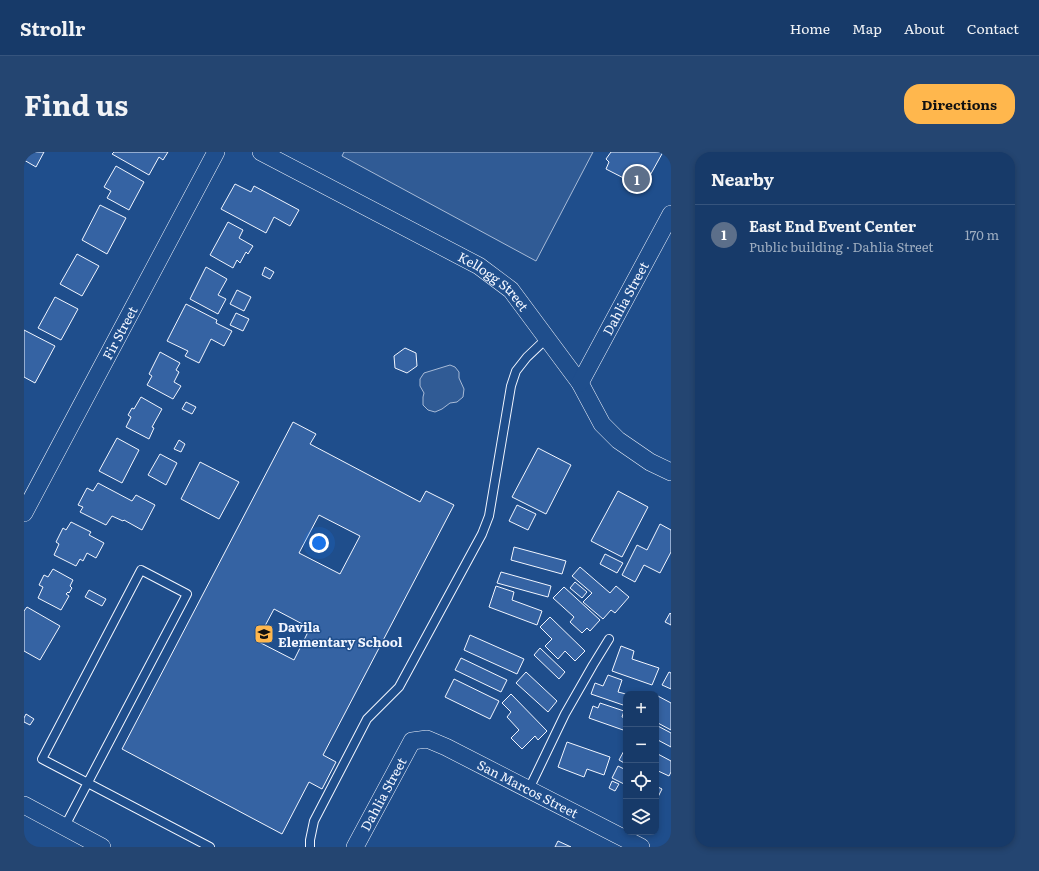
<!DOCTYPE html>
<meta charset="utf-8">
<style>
:root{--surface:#173a69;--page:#244571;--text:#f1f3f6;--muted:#9eadc0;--line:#36547d;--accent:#ffb74d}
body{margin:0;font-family:Literata,serif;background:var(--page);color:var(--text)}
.controls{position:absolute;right:12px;bottom:12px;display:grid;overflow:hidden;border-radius:8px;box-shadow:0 2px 6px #0003}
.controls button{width:36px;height:36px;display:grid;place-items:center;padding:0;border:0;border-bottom:1px solid var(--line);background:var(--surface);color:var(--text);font:20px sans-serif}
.you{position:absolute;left:295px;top:391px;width:14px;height:14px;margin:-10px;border:3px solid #fff;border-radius:50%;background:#1a73e8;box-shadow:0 0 0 6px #1a73e833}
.badge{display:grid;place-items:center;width:26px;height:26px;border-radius:50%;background:var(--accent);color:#fff;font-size:13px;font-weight:700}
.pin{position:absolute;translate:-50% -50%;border:2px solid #fff;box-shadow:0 1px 4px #0006}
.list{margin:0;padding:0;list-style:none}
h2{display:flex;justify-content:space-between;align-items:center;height:52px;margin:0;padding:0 16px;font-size:17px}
h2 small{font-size:13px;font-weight:400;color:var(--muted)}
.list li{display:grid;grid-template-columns:26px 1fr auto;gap:12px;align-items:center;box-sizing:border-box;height:60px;padding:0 16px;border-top:1px solid var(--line)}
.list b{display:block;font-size:15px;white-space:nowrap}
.list p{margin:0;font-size:13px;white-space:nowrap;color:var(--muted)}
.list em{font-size:13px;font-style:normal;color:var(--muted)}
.icon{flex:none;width:22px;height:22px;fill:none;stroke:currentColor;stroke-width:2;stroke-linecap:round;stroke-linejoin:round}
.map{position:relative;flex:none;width:647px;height:695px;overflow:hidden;border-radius:16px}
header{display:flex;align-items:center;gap:24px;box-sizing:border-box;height:56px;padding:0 20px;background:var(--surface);border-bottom:1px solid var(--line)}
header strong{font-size:19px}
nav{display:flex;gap:22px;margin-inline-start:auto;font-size:14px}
.intro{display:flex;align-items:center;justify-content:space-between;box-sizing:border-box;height:96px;padding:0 24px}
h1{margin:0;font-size:28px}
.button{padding:10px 18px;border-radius:16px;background:var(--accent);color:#111;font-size:14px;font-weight:700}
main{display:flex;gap:24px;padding:0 24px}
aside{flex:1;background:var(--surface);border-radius:16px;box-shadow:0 2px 6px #0003}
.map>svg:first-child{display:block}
.built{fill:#305b95;stroke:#a8bbd7}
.building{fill:#3563a3;stroke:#f2f6ff;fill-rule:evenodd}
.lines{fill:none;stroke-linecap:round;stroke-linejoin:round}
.service-casing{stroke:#f2f6ff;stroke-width:10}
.minor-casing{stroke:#f2f6ff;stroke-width:18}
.service{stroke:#1f4e8c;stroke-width:8}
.minor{stroke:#1f4e8c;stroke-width:17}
.labels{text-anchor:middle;stroke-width:3;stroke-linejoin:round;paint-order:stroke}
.street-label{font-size:13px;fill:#f2f6ff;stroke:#1f4e8c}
.poi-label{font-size:13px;font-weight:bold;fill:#f2f6ff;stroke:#1f4e8c;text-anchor:start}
</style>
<header>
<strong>Strollr</strong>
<nav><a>Home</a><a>Map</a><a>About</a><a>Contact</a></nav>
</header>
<div class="intro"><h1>Find us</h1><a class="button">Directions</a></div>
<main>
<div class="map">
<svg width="647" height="695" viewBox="0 0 647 695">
<rect width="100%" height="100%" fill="#1f4e8c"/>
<g class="built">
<path d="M320,0h249l-57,109 -194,-105z"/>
<path d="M426,213l5,2 4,5v6l5,11 -1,8 -6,5 -7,1 -8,6 -7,3 -7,-2 -5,-5v-8l1,-4 -4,-7v-7l4,-6z"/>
</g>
<g class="building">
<path d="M0,0h20l-8,15 -12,-7z"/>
<path d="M90,0h54l-5,8 -4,-3 -10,18 -37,-21z"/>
<path d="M587,0h52l-20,36 -37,-19 3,-7 -3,-3z"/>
<path d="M92,14l28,16 -15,28 -22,-12 4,-7 -7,-4z"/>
<path d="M211,32l16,8 3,-6 45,24 -9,16 -16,-9 -8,16 -45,-24z"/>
<path d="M76,53l26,13 -19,36 -25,-14z"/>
<path d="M204,70l15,8 -4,8 14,8 -5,8 -2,-2 -6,11 -3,-3 -4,8 -23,-13z"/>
<path d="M53,102l22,12 -17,30 -22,-12z"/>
<path d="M182,115l21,12 -9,16 8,4 -8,15 -28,-15z"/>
<path d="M241,115l9,5 -4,7 -8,-4z"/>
<path d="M213,138l14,7 -7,14 -14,-7z"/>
<path d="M31,145l23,12 -17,31 -23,-12z"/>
<path d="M162,152l31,16 -1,3 16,8 -8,15 -13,-7 -12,24 -14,-7 3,-5 -21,-10z"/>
<path d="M212,161l13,6 -6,12 -13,-6z"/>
<path d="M0,178l31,16 -20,37 -11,-6z"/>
<path d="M381,196l11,5 1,13 -10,7 -12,-5 -1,-12z"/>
<path d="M136,200l20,11 -4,7 3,2 -5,10 7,4 -8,13 -26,-14 5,-9 -3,-2z"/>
<path d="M117,245l21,12 -10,18 2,1 -5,11 -23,-12 5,-10 -3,-2 4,-7 2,1z"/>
<path d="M162,250l10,5 -4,7 -10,-5z"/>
<path d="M269,270l23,12 -6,10 110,58 6,-11 28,14 -131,250 13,7 -14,27 -13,-7 -27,52 -160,-85zM295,363l41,21 -20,38 -41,-21zM250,457l36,19 -16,32 -37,-19z"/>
<path d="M93,286l22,12 -17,33 -23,-12z"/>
<path d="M155,288l6,4 -4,8 -7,-3z"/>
<path d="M514,296l33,17 -25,49 -34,-17z"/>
<path d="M136,302l17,9 -11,22 -18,-10z"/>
<path d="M176,310l39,20 -20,37 -38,-20z"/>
<path d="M74,331l34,18 4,-6 19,10 -13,25 -18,-10 -1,1 -11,-5 -6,9 -26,-13 3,-5 -5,-2 9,-17 6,3z"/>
<path d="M594,339l30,16 -26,50 -31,-16z"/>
<path d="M493,353l19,9 -8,16 -19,-9z"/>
<path d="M47,370l20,10 -2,3 15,8 -8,15 -9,-5 -4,8 -3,-2 -4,7 -22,-11 5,-11 -3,-2 7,-14 3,2z"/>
<path d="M636,372l11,6v22l-11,21 -16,-8 -9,17 -13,-7 15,-30 10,5z"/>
<path d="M490,395l52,14 -4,13 -51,-14z"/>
<path d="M581,402l18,9 -6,10 -17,-9z"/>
<path d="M556,415l30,26 6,-7 13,11 -14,16 -4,-3 -8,9 -20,-17 9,-9 -20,-17z"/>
<path d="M29,417l20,11 -3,6 2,2 -3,5 -1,-1 -2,2 3,2 -8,14 -23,-12 5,-11 -4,-2 5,-10 4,2z"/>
<path d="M477,420l50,14 -3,11 -51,-14z"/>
<path d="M551,430l12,10 -5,6 -12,-10z"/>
<path d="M472,434l18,6 -2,8 30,11 -5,14 -48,-18z"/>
<path d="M540,435l36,33 -10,11 -3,-3 -5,5 -12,-11 4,-5 -21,-19z"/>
<path d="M65,438l17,9 -4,7 -17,-9z"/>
<path d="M3,455l33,19 -20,34 -16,-9v-40z"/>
<path d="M646,461l1,1v11l-6,-3z"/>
<path d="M526,465l35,34 -10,10 -10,-10 -7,8 -13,-13 7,-7 -12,-12z"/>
<path d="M446,483l54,24 -7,15 -53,-24z"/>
<path d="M597,494l13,5 -2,8 27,9 -7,17 -40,-14z"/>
<path d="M516,496l25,24 -6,7 -25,-24z"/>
<path d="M437,506l46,22 -6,12 -46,-22z"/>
<path d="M502,520l31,29 -9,11 -32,-29z"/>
<path d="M645,520l2,1v16l-9,-4z"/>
<path d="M584,523l14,5 -4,12 8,2v12l-35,-12 4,-11 8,3z"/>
<path d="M430,527l45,22 -9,18 -45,-22z"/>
<path d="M487,542l36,37 -9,9 -3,-4 -13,13 -11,-11 8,-8 -12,-13 4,-5 -9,-9z"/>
<path d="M632,543l15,8v27l-15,-8z"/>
<path d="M576,551l24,8 -2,6 4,1v13l-37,-13 4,-12 5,2z"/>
<path d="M2,562l8,5 -4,6 -6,-3v-4z"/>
<path d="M632,573l15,8v14l-15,-8z"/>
<path d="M543,590l43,15 -6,18 -17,-6 -3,8 -26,-10z"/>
<path d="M602,595v17l-7,-4z"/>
<path d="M632,601l15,8v11l-2,4 -13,-6z"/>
<path d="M594,614l8,4v15l-14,-7z"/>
<path d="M588,629l7,3 -4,7 -6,-3z"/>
<path d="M632,634l6,3 -6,12z"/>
<path d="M534,689l13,6h-16z"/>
</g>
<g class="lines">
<g class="service-casing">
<g id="service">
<path d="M505,637l36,-75 28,-49 16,-26"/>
<path d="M41,674l122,-232 -46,-24 -99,189 168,88"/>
<path d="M286,695v-7l4,-19 53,-102 32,-32 83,-153 7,-18 22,-130 5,-15 11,-14 20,-19"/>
</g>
</g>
<g class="minor-casing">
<g id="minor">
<path id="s1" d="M237,0l218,114 32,24 69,93 22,41 16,16 32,22 21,10"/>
<path id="s2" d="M556,231l91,-169"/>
<path id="s3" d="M0,361l192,-361"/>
<path d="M0,653l78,42"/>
<path id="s4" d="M331,695l57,-106 15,-2 19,8 195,100"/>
</g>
</g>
<use href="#service" class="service"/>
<use href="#minor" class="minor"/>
</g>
<defs>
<g id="school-square" transform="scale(1)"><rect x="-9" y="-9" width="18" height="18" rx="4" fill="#ffb74d" stroke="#1f4e8c"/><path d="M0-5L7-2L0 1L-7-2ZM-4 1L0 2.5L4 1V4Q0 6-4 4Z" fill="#111"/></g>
</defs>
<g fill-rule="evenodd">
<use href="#school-square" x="240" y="482"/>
</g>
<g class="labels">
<g class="street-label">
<text dy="5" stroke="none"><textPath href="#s1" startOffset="267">Kellogg Street</textPath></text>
<text dy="5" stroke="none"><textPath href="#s2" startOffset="96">Dahlia Street</textPath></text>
<text dy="5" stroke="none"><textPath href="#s3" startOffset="204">Fir Street</textPath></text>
<text dy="5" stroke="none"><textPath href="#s4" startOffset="248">San Marcos Street</textPath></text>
<text dy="5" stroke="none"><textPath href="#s4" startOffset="60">Dahlia Street</textPath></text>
</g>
<g class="poi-label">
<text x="254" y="480">Davila<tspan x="254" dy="15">Elementary School</tspan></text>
</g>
</g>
</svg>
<div class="controls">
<button>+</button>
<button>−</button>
<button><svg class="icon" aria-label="locate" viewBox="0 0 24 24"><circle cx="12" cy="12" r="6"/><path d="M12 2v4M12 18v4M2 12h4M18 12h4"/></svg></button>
<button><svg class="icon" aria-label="layers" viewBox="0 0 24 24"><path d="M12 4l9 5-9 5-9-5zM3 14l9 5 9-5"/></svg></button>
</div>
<div class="you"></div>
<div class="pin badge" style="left:613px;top:27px;background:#5c6f8a">1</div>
</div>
<aside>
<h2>Nearby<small></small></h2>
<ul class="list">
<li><span class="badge" style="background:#5c6f8a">1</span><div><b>East End Event Center</b><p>Public building · Dahlia Street</p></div><em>170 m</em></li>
</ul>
</aside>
</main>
